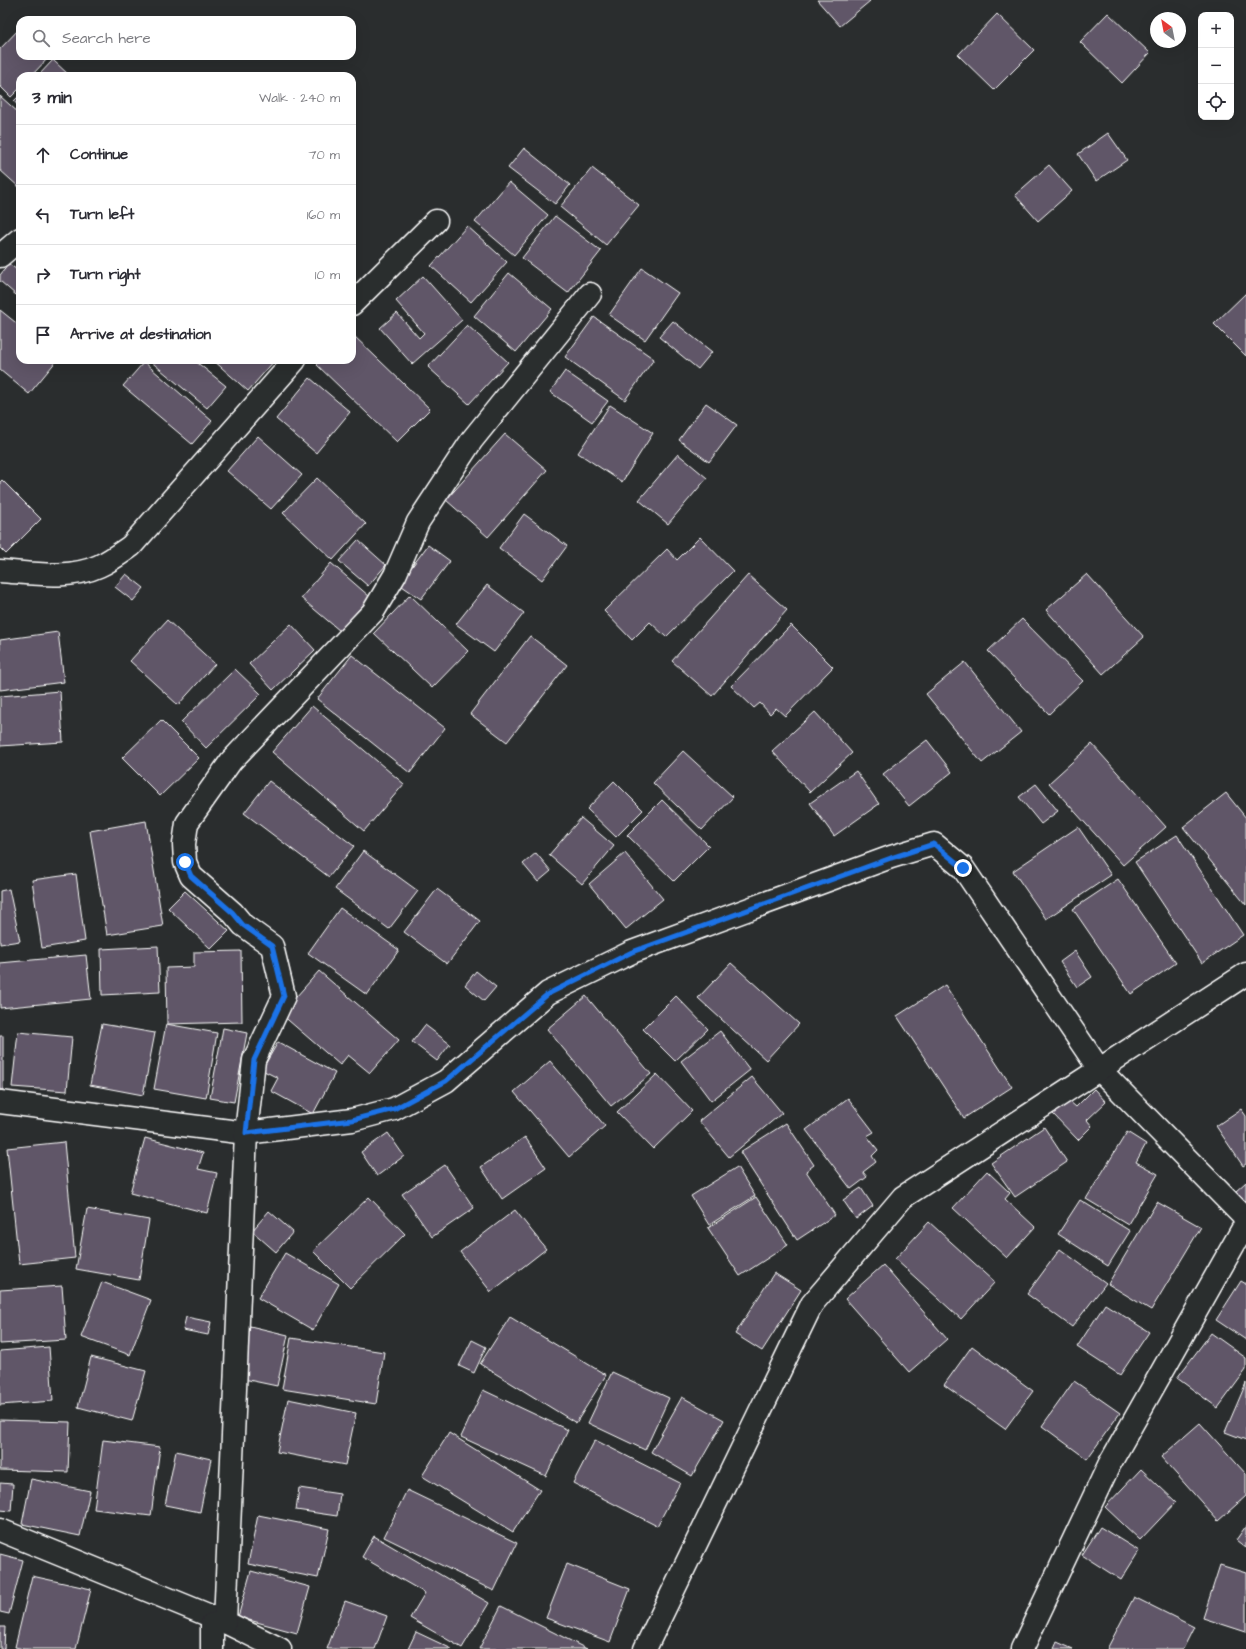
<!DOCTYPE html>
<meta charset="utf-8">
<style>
:root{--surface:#fff;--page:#f2f2f3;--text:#2b2b33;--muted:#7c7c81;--line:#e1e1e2}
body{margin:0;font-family:"Architects Daughter",sans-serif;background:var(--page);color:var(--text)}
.controls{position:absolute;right:12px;top:12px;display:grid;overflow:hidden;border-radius:8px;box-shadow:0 4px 16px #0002}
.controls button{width:36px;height:36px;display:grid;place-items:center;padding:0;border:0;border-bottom:1px solid var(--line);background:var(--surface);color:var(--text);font:20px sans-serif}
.compass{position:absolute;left:1150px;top:12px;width:36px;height:36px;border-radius:50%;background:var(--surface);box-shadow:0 4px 16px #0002;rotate:328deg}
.stop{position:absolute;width:12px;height:12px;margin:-9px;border:3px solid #1a73e8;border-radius:50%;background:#fff}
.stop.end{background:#1a73e8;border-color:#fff;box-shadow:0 1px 4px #0008}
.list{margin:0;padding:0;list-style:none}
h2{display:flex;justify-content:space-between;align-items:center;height:52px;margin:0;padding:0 16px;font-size:17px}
h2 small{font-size:13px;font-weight:400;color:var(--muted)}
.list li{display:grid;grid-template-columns:26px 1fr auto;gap:12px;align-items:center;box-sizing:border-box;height:60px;padding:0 16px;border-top:1px solid var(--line)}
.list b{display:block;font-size:15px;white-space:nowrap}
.list em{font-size:13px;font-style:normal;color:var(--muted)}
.icon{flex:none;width:22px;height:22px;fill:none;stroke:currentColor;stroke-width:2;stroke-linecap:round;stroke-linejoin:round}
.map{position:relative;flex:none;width:1246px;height:1649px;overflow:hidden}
.search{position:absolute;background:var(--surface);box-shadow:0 4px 16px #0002;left:16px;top:16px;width:340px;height:44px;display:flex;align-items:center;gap:10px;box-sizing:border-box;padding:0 14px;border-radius:12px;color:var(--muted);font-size:15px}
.panel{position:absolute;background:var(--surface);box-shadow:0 4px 16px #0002;left:16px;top:72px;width:340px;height:292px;border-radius:12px}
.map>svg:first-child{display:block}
.building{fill:#605767;stroke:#fff}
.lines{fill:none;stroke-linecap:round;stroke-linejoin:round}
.minor-casing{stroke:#fff;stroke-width:25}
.minor{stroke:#2a2d2e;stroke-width:22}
.route{stroke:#1a73e8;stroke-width:5}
</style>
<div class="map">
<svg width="1246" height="1649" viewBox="0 0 1246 1649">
<rect width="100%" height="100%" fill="#2a2d2e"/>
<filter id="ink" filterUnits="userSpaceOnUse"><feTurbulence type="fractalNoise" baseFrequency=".025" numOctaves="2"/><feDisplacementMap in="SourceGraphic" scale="8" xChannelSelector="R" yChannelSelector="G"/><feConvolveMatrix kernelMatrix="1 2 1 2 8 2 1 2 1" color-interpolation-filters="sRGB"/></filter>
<g filter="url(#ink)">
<g class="building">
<path d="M817,0h52l1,1 -30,25z"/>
<path d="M1108,13l42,40 -28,30 -42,-41z"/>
<path d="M997,14l37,36 -40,40 -36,-35z"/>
<path d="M20,28v28h30l-19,20h-11v12l-9,9 -11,-11v-37z"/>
<path d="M53,60l17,16h-32z"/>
<path d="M20,95v13l-6,-7z"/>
<path d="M0,96l20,18v74l-20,-18z"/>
<path d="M1108,133l19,27 -31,21 -18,-27z"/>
<path d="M524,148l46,37 -15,19 -47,-36z"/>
<path d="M1049,165l23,26 -34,30 -23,-26z"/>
<path d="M592,168l47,37 -33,40 -46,-38z"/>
<path d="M509,182l39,33 -34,40 -39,-33z"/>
<path d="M555,216l46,35 -33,42 -46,-35z"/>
<path d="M467,226l40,36 -36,40 -40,-36z"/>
<path d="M9,264l11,8v18l-4,5 -16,-14v-6z"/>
<path d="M642,268l36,25 -33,47 -36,-25z"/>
<path d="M509,273l43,36 -36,43 -42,-36z"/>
<path d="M423,276l39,44 -50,44 -32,-36 17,-15 22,25 5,-5 -28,-32z"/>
<path d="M1246,293v63l-32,-32z"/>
<path d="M0,310l20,16v34h37l-28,34 -29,-24z"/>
<path d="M594,317l60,42 -29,41 -60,-43z"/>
<path d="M673,321l39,31 -14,17 -39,-32z"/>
<path d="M467,325l41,37 -39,42 -41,-37z"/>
<path d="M352,334l78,75 -33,33 -80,-77 5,-5h30z"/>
<path d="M149,360h45l32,26 -19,22z"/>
<path d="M213,360h62l-27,31z"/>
<path d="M144,362l68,59 -20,23 -69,-58z"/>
<path d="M565,371l43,30 -16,21 -42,-30z"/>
<path d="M310,378l40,34 -34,41 -40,-34z"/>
<path d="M706,403l31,22 -28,37 -30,-22z"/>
<path d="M610,405l43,28 -31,49 -44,-29z"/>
<path d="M505,434l42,36 -59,67 -42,-37z"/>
<path d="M258,436l44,39 -31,34 -44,-38z"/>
<path d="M678,454l29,24 -39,46 -29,-24z"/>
<path d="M317,478l49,46 -33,36 -50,-47z"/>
<path d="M2,480l39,39 -35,35 -6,-6v-66z"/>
<path d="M524,514l43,32 -25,34 -43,-32z"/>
<path d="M700,537l33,34 -67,66 -16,-15 -18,18 -28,-29 63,-62 10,11z"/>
<path d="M358,540l28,25 -18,21 -29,-25z"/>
<path d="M428,545l22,16 -29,38 -22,-15z"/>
<path d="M331,563l39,34 -30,34 -39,-33z"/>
<path d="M126,574l18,14 -11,13 -18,-14z"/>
<path d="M1087,574l57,63 -41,37 -57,-64z"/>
<path d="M748,575l39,35 -75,86 -40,-35z"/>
<path d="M487,585l37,28 -30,39 -38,-28z"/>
<path d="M410,595l58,56 -36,37 -58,-55z"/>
<path d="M1022,619l61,62 -34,33 -61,-63z"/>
<path d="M167,620l48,44 -37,41 -48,-44z"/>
<path d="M291,624l24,26 -42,40 -24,-26z"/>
<path d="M791,625l42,42 -48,49 -9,-8 -6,6 -10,-11 -6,5 -23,-22z"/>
<path d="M58,632l6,50 -64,8v-50z"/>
<path d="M530,636l37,29 -60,77 -37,-28z"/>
<path d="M352,655l93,73 -35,45 -93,-74z"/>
<path d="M965,662l56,70 -39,31 -56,-69z"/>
<path d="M235,669l26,25 -55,54 -25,-26z"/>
<path d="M60,691l3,51 -63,4v-50z"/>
<path d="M312,706l92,78 -40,47 -92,-79z"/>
<path d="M815,712l37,41 -42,39 -38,-41z"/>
<path d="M161,720l38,38 -39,38 -38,-38z"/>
<path d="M927,740l25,32 -43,34 -26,-32z"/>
<path d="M1092,744l74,83 -43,38 -74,-82z"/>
<path d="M683,751l50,46 -31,33 -49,-47z"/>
<path d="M856,771l23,33 -45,32 -24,-33z"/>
<path d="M269,781l85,65 -25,31 -85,-64z"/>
<path d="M614,781l29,29 -27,27 -29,-28z"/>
<path d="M1036,784l22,27 -17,13 -22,-27z"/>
<path d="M1226,793l20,25v87l-63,-78z"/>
<path d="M662,800l47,46 -35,35 -47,-46z"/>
<path d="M581,818l33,28 -32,38 -33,-29z"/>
<path d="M146,821l17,105 -56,9 -17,-104z"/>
<path d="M1078,827l33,48 -65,44 -33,-48z"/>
<path d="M1177,835l66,100 -41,28 -67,-101z"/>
<path d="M363,851l55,40 -29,38 -54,-40z"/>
<path d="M536,853l15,18 -13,11 -15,-18z"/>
<path d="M625,853l38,46 -37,30 -37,-45z"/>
<path d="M76,874l9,67 -43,7 -10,-68z"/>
<path d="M1118,879l58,84 -45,31 -58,-85z"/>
<path d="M9,889l11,52 -20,3v-53z"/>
<path d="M437,889l43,32 -33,43 -43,-32z"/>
<path d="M185,891l44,40 -18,18 -43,-41z"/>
<path d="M340,908l59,42 -32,45 -59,-42z"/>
<path d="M158,946l2,46 -58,3 -1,-46z"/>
<path d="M241,951l1,71 -75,2 -1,-56 28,-1v-15z"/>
<path d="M1075,951l17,26 -15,10 -17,-25z"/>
<path d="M86,955l5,44 -91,9v-45z"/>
<path d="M731,963l68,61 -33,36 -68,-62z"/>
<path d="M319,971l80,69 -29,33 -22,-18 -8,10 -59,-51z"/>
<path d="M476,971l20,16 -12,14 -19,-16z"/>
<path d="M945,985l67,102 -48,31 -67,-102z"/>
<path d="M586,996l65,78 -40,32 -64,-77z"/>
<path d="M676,996l32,33 -33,32 -32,-32z"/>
<path d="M102,1024l53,9 -12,62 -53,-10z"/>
<path d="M166,1024l51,9 -11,65 -52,-9z"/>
<path d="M425,1025l25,19 -13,17 -25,-19z"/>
<path d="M223,1028l24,5 -13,69 -24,-4z"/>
<path d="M720,1031l30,39 -39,31 -30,-40z"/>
<path d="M18,1032l54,5 -5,54 -55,-4z"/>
<rect x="0" y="1036" width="3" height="54"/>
<path d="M278,1042l57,31 -22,41 -42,-23 7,-13 -16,-8z"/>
<path d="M550,1061l55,65 -36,31 -55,-65z"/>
<path d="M657,1074l35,37 -39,38 -36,-37z"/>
<path d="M752,1077l30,36 -53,44 -30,-36z"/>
<path d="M1094,1089l12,13 -19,18 5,6 -14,14 -25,-26 15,-14 8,7z"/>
<path d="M848,1098l26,34 -7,4 11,14 -6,6 4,6 -13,10 4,5 -16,12 -45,-59z"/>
<path d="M1241,1109l5,7v48l-3,2 -27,-40z"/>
<path d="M786,1123l28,42 -8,6 29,44 -38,25 -57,-88z"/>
<path d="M1044,1127l23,35 -52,35 -24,-34z"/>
<path d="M1127,1132l19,12 -10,18 22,12 -30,50 -42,-25z"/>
<path d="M388,1133l16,23 -27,20 -16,-24z"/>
<path d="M525,1137l21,31 -44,31 -21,-32z"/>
<path d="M145,1138l58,15 -5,16 19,4 -10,40 -77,-20z"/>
<path d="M64,1142l11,116 -56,6 -12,-116z"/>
<path d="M445,1165l29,43 -42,29 -30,-43z"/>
<path d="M737,1167l18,29 -46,29 -18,-29z"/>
<path d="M987,1171l23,22 -5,6 30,28 -28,31 -54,-50z"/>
<path d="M1246,1182v22l-11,-12z"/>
<path d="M861,1188l12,18 -17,13 -13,-19z"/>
<path d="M369,1197l36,37 -55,54 -37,-37z"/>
<path d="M756,1197l32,48 -48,31 -32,-48z"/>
<path d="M1080,1200l50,31 -22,35 -50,-32z"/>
<path d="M1157,1202l44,25 -50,83 -43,-26z"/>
<path d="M87,1209l62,11 -10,60 -63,-11z"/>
<path d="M515,1210l31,39 -55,43 -31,-40z"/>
<path d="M269,1211l24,21 -17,20 -24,-21z"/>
<path d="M929,1222l66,60 -34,37 -66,-60z"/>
<path d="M1060,1249l46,34 -34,44 -45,-33z"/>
<path d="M285,1253l54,31 -26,46 -55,-32z"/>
<path d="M883,1265l64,74 -38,33 -64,-73z"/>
<path d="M774,1273l27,17 -39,61 -27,-17z"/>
<path d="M1241,1281l5,3v56l-30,-20z"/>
<path d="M102,1282l49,18 -21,55 -49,-18z"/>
<path d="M62,1286l4,54 -66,4v-54z"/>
<path d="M1105,1304l44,28 -29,43 -43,-28z"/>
<path d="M186,1317l25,5 -3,13 -25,-5z"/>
<path d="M510,1317l96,58 -30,48 -96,-59z"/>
<path d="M250,1326l38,9 -11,51 -38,-8z"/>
<path d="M1211,1333l35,25v12l-28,38 -41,-30z"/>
<path d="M291,1338l93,14 -8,52 -94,-15z"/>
<path d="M472,1340l14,7 -12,26 -15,-7z"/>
<path d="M972,1346l61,45 -28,38 -61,-44z"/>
<path d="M49,1347l4,54 -53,4v-54z"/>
<path d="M91,1357l55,14 -14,50 -54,-14z"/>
<path d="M612,1372l57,26 -24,52 -57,-27z"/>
<path d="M1074,1381l46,32 -33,46 -45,-33z"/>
<path d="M1246,1383v57l-21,-8z"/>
<path d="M483,1390l85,40 -22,46 -85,-39z"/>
<path d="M682,1397l42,23 -32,56 -41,-24z"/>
<path d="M288,1399l68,14 -11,52 -68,-13z"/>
<path d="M0,1420l70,2 -2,50 -68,-2z"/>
<path d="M1200,1423l46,51v22l-28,25 -57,-64z"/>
<path d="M449,1433l91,57 -27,42 -91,-56z"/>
<path d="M103,1440l57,7 -9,69 -57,-7z"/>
<path d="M595,1440l85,43 -23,43 -84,-43z"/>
<path d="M176,1451l35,8 -11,53 -35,-7z"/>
<path d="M1141,1469l35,33 -36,38 -35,-33z"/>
<path d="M31,1479l59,12 -10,45 -58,-12z"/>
<path d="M0,1483l13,1 -2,27 -11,-1z"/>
<path d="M299,1488l41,6 -3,22 -41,-6z"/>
<path d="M407,1490l110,53 -23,48 -110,-54z"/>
<path d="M258,1515l71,14 -11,49 -70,-14z"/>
<path d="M1246,1526v22l-10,-8z"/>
<path d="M1100,1527l39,24 -18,29 -39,-25z"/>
<path d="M374,1536l115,67 -27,45 -52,-30 15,-25 -63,-36z"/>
<path d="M0,1554l23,6 -14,54 -9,-2z"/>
<path d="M567,1564l63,25 -20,53 -64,-24z"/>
<path d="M1220,1565l26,8v59l-43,-14z"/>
<path d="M251,1571l59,16 -13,46 -59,-16z"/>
<path d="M32,1576l59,13 -15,60h-52l-9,-2z"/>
<path d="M1134,1597l60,30 -11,22h-76z"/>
<path d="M345,1601l42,15 -12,33h-48z"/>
<path d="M501,1606l86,43h-108z"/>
<path d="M0,1627h5l-1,22h-4z"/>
<path d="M416,1632l36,17h-44z"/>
<path d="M1057,1642l16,7h-19z"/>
</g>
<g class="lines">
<g class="minor-casing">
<g id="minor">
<path d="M0,256l20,-17"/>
<path d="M352,304l84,-83"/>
<path d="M0,571c31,2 69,9 99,-5 11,-5 22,-13 32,-20l164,-186"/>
<path d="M0,1102l246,31 106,-13 42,-11 52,-28 102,-88 84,-41 259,-95 43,-13 29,24 136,201 147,150"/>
<path d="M0,1530l225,92 55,27"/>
<path d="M212,1649v-25l13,-2 21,-489 8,-73 30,-64 -12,-50 -29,-21 -10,-12 -42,-37 -6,-14 -1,-18 3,-21 44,-62 142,-149 22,-37 23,-53 54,-82 118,-146"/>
<path d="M645,1649l167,-345 91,-107 343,-223"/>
<path d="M1022,1649l87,-184 137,-242"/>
</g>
</g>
<use href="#minor" class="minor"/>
</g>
</g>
<g class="lines" filter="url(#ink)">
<path class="route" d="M185,862l6,14 42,37 10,12 29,21 12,50 -30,64 -8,73 106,-13 42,-11 52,-28 102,-87 84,-42 259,-94 43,-14 29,24"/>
</g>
</svg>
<div class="controls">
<button>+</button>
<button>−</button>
<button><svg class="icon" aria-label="locate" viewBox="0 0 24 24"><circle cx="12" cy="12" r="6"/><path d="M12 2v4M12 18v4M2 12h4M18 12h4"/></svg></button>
</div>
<svg class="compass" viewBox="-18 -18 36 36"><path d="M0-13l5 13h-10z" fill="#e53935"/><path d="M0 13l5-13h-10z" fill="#7c7c81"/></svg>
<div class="stop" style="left:185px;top:862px"></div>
<div class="stop end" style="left:963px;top:868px"></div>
<div class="search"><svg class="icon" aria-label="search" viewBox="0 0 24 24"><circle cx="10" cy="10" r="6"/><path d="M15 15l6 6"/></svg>Search here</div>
<section class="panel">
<h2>3 min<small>Walk · 240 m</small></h2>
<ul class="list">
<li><svg class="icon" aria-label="ahead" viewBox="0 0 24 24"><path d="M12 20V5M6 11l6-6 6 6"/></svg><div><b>Continue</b></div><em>70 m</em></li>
<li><svg class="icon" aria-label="left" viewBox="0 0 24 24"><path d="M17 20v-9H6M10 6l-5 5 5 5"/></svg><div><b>Turn left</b></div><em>160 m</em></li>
<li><svg class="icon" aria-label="right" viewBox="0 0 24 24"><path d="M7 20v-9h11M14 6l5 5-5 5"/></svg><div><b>Turn right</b></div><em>10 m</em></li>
<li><svg class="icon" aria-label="arrive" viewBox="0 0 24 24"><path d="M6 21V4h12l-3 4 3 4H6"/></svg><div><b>Arrive at destination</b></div></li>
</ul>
</section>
</div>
